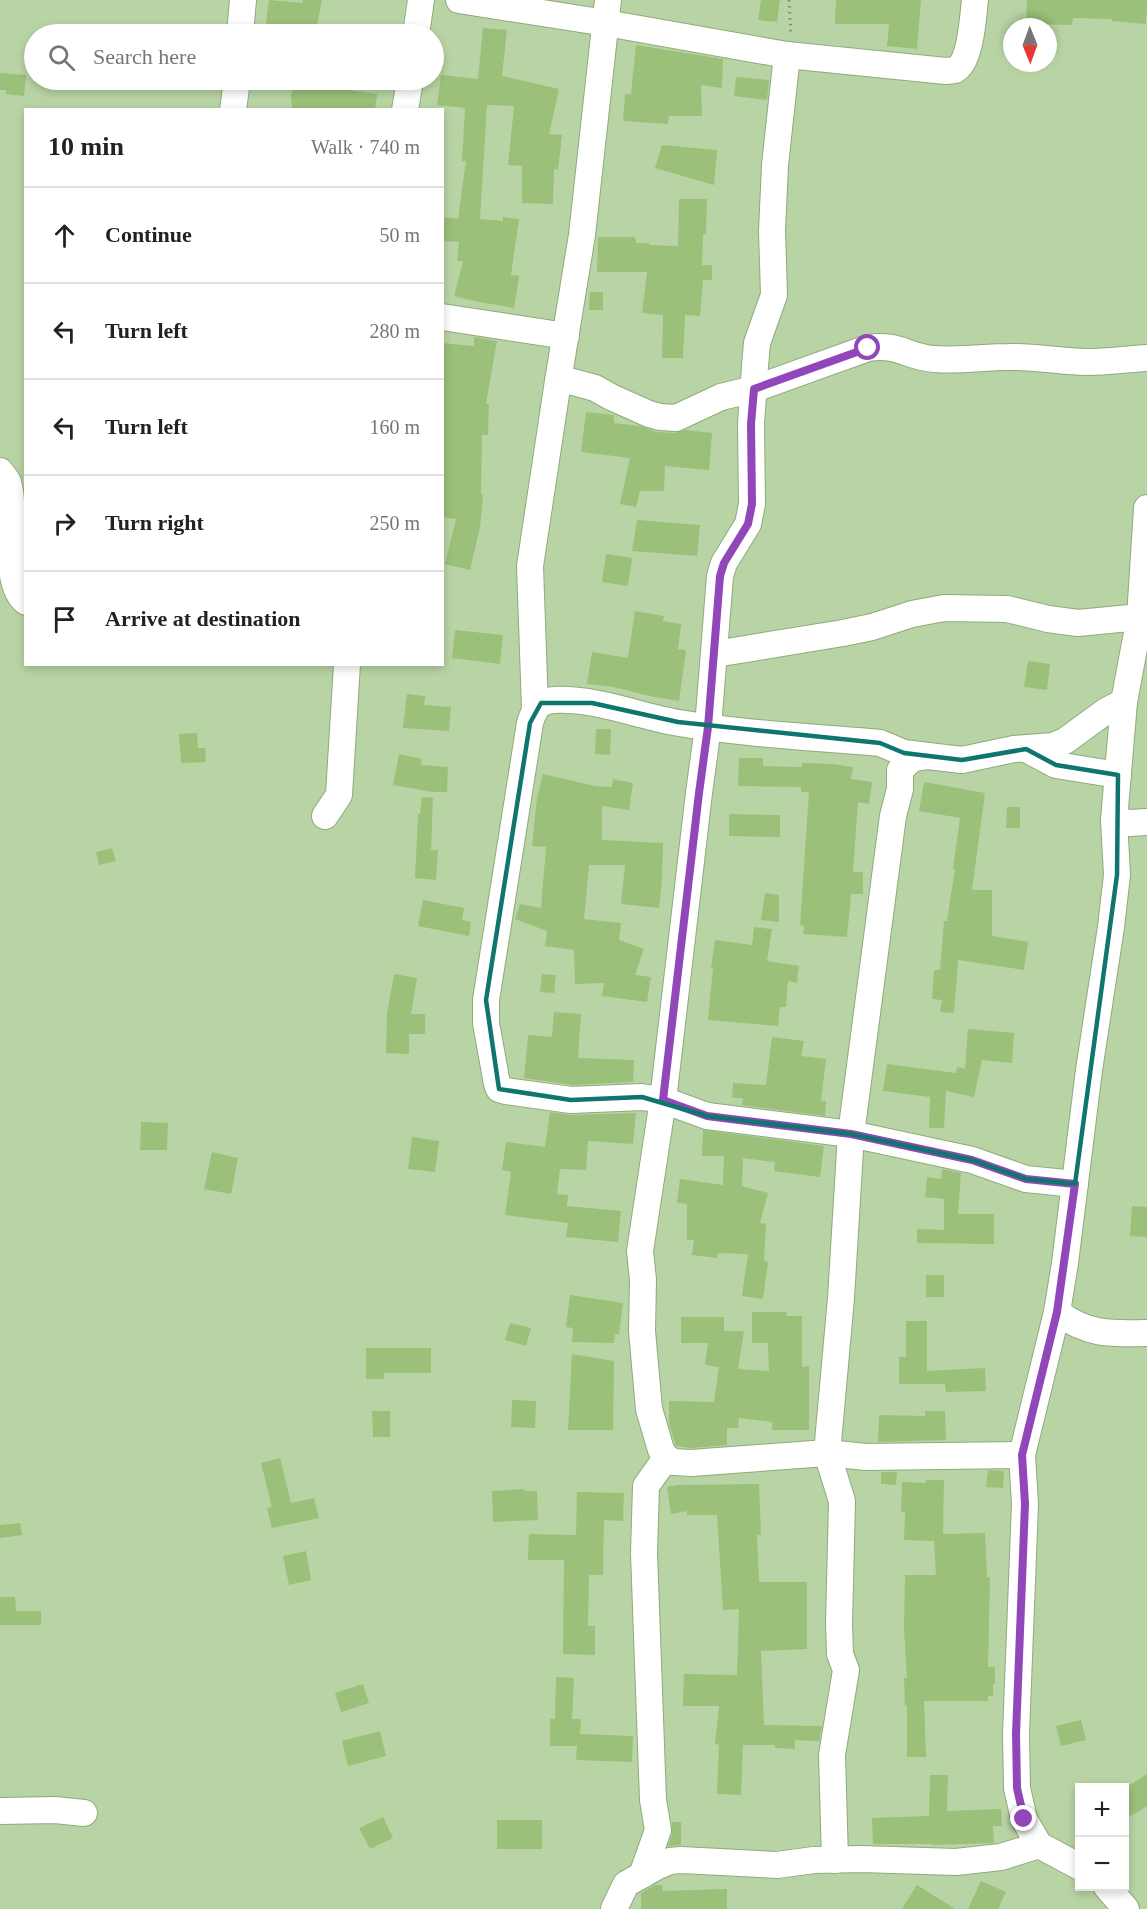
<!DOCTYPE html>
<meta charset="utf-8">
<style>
:root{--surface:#fff;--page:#f6f6f6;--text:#222;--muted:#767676;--line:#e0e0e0}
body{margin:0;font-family:Georgia,serif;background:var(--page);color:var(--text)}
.controls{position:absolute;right:18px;bottom:18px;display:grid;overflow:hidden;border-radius:0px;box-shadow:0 3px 9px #0003}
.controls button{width:54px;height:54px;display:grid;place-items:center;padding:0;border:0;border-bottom:2px solid var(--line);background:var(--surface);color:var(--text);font:30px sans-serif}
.compass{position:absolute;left:1003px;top:18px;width:54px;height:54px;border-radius:50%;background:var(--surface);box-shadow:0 3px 9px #0003;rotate:179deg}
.stop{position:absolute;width:18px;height:18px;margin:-14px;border:4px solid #9147ba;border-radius:50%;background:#fff}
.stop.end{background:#9147ba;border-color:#fff;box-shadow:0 2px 6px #0008}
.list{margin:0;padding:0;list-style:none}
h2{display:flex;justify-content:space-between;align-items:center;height:78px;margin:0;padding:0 24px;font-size:26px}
h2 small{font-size:20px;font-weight:400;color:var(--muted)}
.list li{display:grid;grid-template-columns:39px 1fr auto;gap:18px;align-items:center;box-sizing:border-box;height:96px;padding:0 24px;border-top:2px solid var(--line)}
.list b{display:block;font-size:22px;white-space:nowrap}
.list em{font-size:20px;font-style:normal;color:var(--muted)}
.icon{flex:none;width:33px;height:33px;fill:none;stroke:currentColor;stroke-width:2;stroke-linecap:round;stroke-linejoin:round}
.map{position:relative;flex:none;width:1147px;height:1909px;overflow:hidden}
.search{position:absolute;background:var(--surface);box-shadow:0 3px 9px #0003;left:24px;top:24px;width:420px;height:66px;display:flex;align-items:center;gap:15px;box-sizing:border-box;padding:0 21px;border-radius:33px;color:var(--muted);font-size:22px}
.panel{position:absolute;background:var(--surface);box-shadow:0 3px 9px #0003;left:24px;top:108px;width:420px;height:558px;border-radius:0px}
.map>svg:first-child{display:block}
.building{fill:#9ac079}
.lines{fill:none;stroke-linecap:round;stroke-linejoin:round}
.minor-casing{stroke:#90aa7b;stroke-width:28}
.path{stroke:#7c906c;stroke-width:3;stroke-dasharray:1.5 4.5;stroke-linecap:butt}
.minor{stroke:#fff;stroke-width:26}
.route{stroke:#9147ba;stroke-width:8}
.marked{fill:none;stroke:#0f766e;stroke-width:4.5;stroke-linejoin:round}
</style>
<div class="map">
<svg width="1147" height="1909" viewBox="0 0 1147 1909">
<rect width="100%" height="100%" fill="#b9d4a4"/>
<g class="building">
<path d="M269,0l33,3 1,-3h19l-7,34 -19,-3 1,-4 -31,-3z"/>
<path d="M761,0h19l-3,22 -19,-2z"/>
<path d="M836,0h85l-4,49 -30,-3 2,-22h-54z"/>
<path d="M1027,0h120l-1,24 -34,-3v-2l-39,-1 -1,7 -46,-1z"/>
<path d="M483,28l24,2 -5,46 57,13 -10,45 13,1 -4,35 -4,-1 -1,35 -31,-1v-37l-14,-1 6,-59 -27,-1 -7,114 23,2v-4l16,2 -8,56 8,1 -5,32 -40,-7 -20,-5 9,-35h-6l2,-19 -17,-1v-24l16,2 8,-58h-4l3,-53 -28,-3 4,-30 37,4z"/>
<path d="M636,45l87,14 -1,29 -21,-3 1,31h-33l-1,8 -45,-3 2,-27h6z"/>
<path d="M0,73l26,2 -2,21 -18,-2v-4h-6z"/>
<path d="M736,77l33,3 -2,20 -33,-4z"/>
<path d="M293,80h25v6l59,8 -2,16h-83l-1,-16h1z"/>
<path d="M662,145l55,5 -3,35 -59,-17z"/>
<path d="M679,199h28l-1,35h-3l-1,31h10v15h-9l-3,36 -15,-1 -2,43h-21l1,-43 -21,-2 5,-41h-50l1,-35h37l1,6h13v2l29,1z"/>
<path d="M590,292h13v18h-14z"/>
<path d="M474,337l23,4 -11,63h3l-1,31h-6l-1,59 2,1 -3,32 -10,43 -25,-6 11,-45 -14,-2v-174l32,3z"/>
<path d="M586,412l28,3v8l26,3 16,6 19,1 10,-3 27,3 -3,37 -44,-4 -1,25h-24l-4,16 -16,-3 10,-46 -49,-6z"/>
<path d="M637,520l63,5 -3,31 -65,-5z"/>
<path d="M606,554l26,4 -4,28 -26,-4z"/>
<path d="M635,611l29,5 -1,5 18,3 -3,25 8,1 -7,51 -29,-5 -37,-9 -26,-3 5,-32 36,6z"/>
<path d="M455,630l48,5 -3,29 -48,-6z"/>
<path d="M1028,661l22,3 -3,26 -23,-3z"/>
<path d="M407,694l18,2 -1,9 27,2 -2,24 -46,-3z"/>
<path d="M596,729h15l-1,26 -15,-1z"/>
<path d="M197,733l1,15h7l1,14 -25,1 -2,-29z"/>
<path d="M399,754l23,5 -1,6 27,2 -1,25h-14l-40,-7z"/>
<path d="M739,758h24v8l39,1v-4l31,1 20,3 -2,12 21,3 -3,22 -11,-2 -5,70h10v22h-12l-4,43 -44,-3 1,-8 -4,-1 9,-133h-8v-5l-63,-1z"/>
<path d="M543,774l52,12 17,1 1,-8 20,4 -4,27 -27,-4v34l61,3 -1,37 -3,28 -38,-4 4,-39h-36l-5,54 37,4 -2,17 25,9 -9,26 16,2 -4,25 -45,-6 2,-13 -29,1 -1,-34 -29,-4 2,-15 -32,-12 5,-15 21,4 5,-61 -14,-1 5,-48z"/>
<path d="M924,782l61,11 -13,97h20v46l36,6 -4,28 -66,-10 -4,53 -14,-1 2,-12 -10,-1 2,-29h6l4,-49h3l8,-52h-2l7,-51 -41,-7z"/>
<path d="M422,797l11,1 -2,52h7l-2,30 -21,-2 3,-64h2z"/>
<path d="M1007,807h13v21h-14z"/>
<path d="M729,814l51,1v22l-51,-1z"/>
<path d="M112,848l4,13 -17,4 -3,-13z"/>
<path d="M765,893l14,2v27l-18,-2z"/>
<path d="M423,900l41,8 -2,12 9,2 -2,14 -51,-10z"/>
<path d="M754,927l18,2 -5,32 32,5 -2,17 -9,-2 -2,26h-6l-2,19 -70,-6 5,-52h-2l4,-28 37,5z"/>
<path d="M394,974l23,4 -6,36h14v20h-16v20l-23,-1 1,-39z"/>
<path d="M542,974l14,1 -2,18 -14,-1z"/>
<path d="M554,1012l27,2 -3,44 56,2 -1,22 -61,3 -48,-7 4,-43 24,2z"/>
<path d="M968,1029l46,4 -2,30 -30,-3 -8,37 -28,-6 -2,37h-15l1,-31 -47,-6 4,-27 69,9 1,-6 8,2z"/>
<path d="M772,1037l32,4 -3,15 25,3 -5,42h5l-1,15 -83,-11 1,-7h-11l1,-15 33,2z"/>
<path d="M550,1112l21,3 65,-2 -3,31 -45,-3 -2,29 -26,-1 -3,25 11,1 -1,11 54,5 -3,31 -52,-5 2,-14 -63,-8 6,-43 -9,-2 4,-28 39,5z"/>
<path d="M141,1122l27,1 -1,27h-27z"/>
<path d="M703,1130l121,16 -4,31 -46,-6 1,-9 -32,-4 -1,28 26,7 -8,30 6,1 -2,37 4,1 -5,37 -21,-3 6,-42 -30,-1 -1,5 -25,-3 2,-15h-7v-36l-10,-1 3,-24 43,6 1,-29h-22z"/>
<path d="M412,1137l27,4 -4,31 -27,-3z"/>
<path d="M212,1152l26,6 -7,36 -27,-5z"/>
<path d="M942,1169l19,4 -3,41h36v30l-77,-1v-14l27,1v-31l-19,-2 2,-20 14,2z"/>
<path d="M1132,1206l15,1v30l-17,-1z"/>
<rect x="926" y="1275" width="18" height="22"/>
<path d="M570,1295l53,8 -4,31h-4l-1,9 -42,-1 1,-14 -7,-1z"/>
<path d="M752,1312h35l-1,4h16v51l7,-1v64h-37v-8l-33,-4 -1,10h-11v17l-36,3 -15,-2 -7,-22v-23l45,1 5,-35 -14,-2 3,-22h-27v-26h43v14h20l-6,38 31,2 -1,-28h-16z"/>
<path d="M906,1321h21v50l58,-3 1,23 -40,1 -1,-8h-46v-27h7z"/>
<path d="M510,1323l21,5 -5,18 -21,-6z"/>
<path d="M366,1348h65v25h-47v6h-18z"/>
<path d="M572,1354l42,7 -1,69h-45z"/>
<path d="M512,1400l24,1 -1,27 -24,-1z"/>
<path d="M372,1411h18v26h-17z"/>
<path d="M925,1411h20l1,29 -68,2 1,-27 46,1z"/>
<path d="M280,1458l11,45 23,-5 5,20 -47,10 -5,-20 5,-1 -11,-44z"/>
<path d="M988,1470l16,1 -1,17 -17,-1z"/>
<path d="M881,1472h16l-1,13 -15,-1z"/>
<path d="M926,1480h18l-1,54 42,-1 2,44h3l-2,90h7v17h-2v12h-5v5h-64l2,56h-19v-52h-2l-1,-27h3l-3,-49 1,-54h31l-2,-34 -30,-1 1,-28h-4l1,-30 24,1z"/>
<path d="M759,1484l2,51h-4l2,47h48v67l-46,2 3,74 58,1 -3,15 -24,-1v9l-20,-1v-3h-32l-2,50 -24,-1 2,-49 -4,-1 4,-38h-36l1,-32 53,1 2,-66 -16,1 -6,-95h-30v-4l-16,3 -4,-27 12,-2z"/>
<path d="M524,1489l1,2h12l1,29 -45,2 -1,-31z"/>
<path d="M577,1492l47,1 -1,28 -19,-1 -1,55h-14l-1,51h7v29l-32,-1 1,-94h-36l1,-26 47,1z"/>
<path d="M20,1523l2,12 -22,3v-13z"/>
<path d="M306,1551l5,29 -22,5 -6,-29z"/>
<path d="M0,1597h15l1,14h25v14h-41z"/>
<path d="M556,1677l18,1 -2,41h9l-1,15 53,2 -1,26 -56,-2 1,-14h-27v-27h5z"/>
<path d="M363,1684l6,19 -28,9 -6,-19z"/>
<path d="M1081,1720l5,20 -25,6 -5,-20z"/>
<path d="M380,1731l6,25 -38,10 -6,-25z"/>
<path d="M1147,1774v32l-18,11 -4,-7v-22z"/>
<path d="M930,1775h18l-1,36 54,-2 1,17h-9l1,17 -61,2v-1h-60l-1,-26 57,-2z"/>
<path d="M383,1817l10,21 -23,11 -11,-21z"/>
<rect x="497" y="1820" width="45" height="29"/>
<path d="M672,1822h9v23l-13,1 4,-12z"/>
<path d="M981,1881l25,11 -8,17h-30z"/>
<path d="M655,1885h8l-1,6 65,-2v20h-86v-16z"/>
<path d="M917,1885l38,24h-53z"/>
</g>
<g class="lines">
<g class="minor-casing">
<g id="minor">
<path d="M459,0l147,23 181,32 159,16c0,0 9,-1 9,-1 16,-8 18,-54 20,-70"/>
<path d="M608,0l-26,235 -24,146 15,1 22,6 16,9 38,17 11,3 16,1 45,-21 33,-8 114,-41c31,-5 41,10 67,11 25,2 49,-2 74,-2 26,-1 52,5 78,5 20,0 40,-3 60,-4"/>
<path d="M240,34l3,-34"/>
<path d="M416,34l5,-34"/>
<path d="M787,55l-12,110 -3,66 2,64 -17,48 -2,23 -4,58 1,80 -4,20 -24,39 -4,13 -12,151 -9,66 -36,307 -23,151 3,29 -1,51 7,78 12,41 5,8 8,4 17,1 136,-10 39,4 156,-2"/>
<path d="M233,110l4,-30"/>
<path d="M405,110l5,-30"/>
<path d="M442,317l124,19"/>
<path d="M0,471c2,3 6,7 8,11 10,33 -8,99 18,120"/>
<path d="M715,654l128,-21 29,-6 40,-13 32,-6 63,1 41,10 30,4 62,-6"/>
<path d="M535,709l-5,-143 28,-185"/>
<path d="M1026,749l30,16 62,10"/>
<path d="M928,756l-24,-3 -24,-10c-67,-6 -135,-9 -201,-20 -41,-7 -83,-25 -125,-23 -16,1 -20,10 -24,23l-44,277v23l11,61 2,5 7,2 65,9 71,-3 21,3 44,16 144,18 121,26 54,19 49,5"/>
<path d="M325,816l14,-21 8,-131"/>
<path d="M1114,820l16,3 17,-1"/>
<path d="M1057,1312c30,23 54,22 90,21"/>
<path d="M0,1811l55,-1 29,3"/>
<path d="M835,1860l-3,-105 14,-85 -6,-16 -1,-30 3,-123 -15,-48 14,-155 10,-164 42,-318 7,-27v-19l13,-12 15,-2 34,4 52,-11 39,-3 12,-5 41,-30 18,-9"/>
<path d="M1080,1867l-41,-22 -15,-26 -7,-31 -1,-54 9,-230 -3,-49 35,-143 8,-49 24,-193 22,-143 6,-52 -3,-55 10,-118 16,-85 7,-109"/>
<path d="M642,1875l16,-45 -5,-30 -9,-247 2,-67 20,-28"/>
<path d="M1106,1886l20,23"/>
<path d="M614,1909l12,-25 32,-18 12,-5 11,-1 96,5 37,-5 47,-1 95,3 45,-5 38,-12"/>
</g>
</g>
<path class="path" d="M789,0l2,34"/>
<use href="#minor" class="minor"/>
</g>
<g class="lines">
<path class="route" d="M868,348l-114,41 -3,35 1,80 -4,20 -24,39 -4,13 -12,151 -9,66 -36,307 44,16 144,18 121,26 54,19 49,5 -18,128 -35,143 3,49 -9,230 1,54 7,31"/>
</g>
<path class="marked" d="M541,703h51l86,19 202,21 24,10 58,7 64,-11 30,16 62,10 -1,100 -42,309 -49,-5 -54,-19 -121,-26 -144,-18 -65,-19 -71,3 -72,-11 -13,-89 44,-277z"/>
</svg>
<div class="controls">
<button>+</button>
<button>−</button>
</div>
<svg class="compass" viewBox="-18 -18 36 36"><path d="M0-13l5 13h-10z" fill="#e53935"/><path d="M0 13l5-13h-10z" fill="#767676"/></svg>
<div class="stop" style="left:868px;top:348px"></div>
<div class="stop end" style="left:1024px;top:1819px"></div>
<div class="search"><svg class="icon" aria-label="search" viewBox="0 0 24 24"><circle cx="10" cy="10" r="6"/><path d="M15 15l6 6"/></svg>Search here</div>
<section class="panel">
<h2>10 min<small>Walk · 740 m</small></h2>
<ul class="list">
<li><svg class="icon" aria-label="ahead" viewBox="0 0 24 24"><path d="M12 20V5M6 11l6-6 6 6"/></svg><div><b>Continue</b></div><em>50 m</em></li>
<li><svg class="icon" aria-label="left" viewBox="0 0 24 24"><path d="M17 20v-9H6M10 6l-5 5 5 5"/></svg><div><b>Turn left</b></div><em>280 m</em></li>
<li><svg class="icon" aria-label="left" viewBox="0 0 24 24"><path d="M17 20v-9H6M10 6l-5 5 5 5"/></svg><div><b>Turn left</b></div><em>160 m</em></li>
<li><svg class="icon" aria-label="right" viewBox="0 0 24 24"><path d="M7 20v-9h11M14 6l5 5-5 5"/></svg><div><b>Turn right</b></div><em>250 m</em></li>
<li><svg class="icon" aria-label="arrive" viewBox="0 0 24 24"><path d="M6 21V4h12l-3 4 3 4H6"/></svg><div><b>Arrive at destination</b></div></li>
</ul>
</section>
</div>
